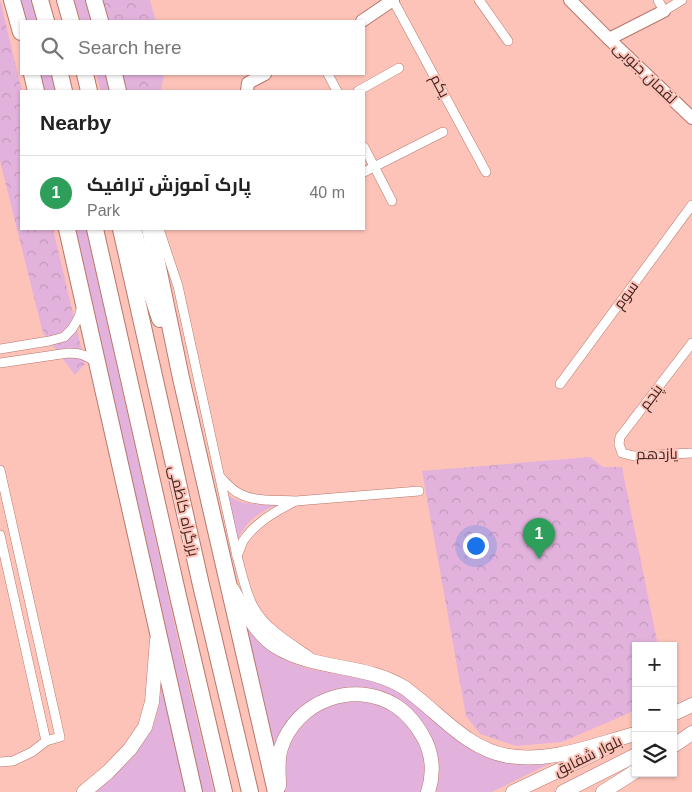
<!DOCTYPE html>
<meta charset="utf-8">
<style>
:root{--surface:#fff;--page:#f2f2f2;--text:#222;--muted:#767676;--line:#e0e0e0;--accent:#111827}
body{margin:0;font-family:Arial,Cairo,sans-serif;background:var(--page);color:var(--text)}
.controls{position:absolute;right:15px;bottom:15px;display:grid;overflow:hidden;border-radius:0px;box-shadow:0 1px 4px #0004}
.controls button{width:45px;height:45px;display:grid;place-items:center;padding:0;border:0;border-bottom:1px solid var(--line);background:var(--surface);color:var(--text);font:25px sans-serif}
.you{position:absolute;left:475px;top:545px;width:18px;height:18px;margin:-12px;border:4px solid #fff;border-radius:50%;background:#1a73e8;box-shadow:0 0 0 8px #1a73e833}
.badge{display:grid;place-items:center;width:32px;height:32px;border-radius:50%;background:var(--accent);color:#fff;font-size:16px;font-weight:700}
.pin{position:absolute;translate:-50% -41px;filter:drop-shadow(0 1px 2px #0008)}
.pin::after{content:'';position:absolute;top:26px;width:18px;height:15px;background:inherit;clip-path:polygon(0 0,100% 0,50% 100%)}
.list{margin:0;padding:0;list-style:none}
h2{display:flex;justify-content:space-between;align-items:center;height:65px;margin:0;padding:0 20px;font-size:21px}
h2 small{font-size:16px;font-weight:400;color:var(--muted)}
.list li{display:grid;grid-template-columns:32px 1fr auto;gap:15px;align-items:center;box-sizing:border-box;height:75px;padding:0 20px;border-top:1px solid var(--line)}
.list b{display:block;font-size:19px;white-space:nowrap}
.list p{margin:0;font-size:16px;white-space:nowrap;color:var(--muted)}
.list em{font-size:16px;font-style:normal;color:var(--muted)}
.icon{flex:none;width:28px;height:28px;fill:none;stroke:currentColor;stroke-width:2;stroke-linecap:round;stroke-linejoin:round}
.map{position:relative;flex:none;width:692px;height:792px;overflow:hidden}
.search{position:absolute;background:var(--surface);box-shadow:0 1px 4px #0004;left:20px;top:20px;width:345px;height:55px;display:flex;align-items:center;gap:12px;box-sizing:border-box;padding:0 18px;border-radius:0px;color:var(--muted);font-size:19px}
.panel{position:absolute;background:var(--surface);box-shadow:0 1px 4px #0004;left:20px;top:90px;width:345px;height:140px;border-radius:0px}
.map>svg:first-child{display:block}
.green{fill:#e2b2dc}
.park{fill:url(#park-crowns)}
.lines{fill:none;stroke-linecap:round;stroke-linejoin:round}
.street-casing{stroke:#b8766a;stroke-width:10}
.secondary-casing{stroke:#b8766a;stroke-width:14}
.primary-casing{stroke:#b8766a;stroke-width:15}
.highway-casing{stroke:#b8766a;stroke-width:18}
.street{stroke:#fff;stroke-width:9}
.secondary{stroke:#fff;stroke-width:12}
.primary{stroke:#fff;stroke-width:14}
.highway{stroke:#fff;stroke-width:16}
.labels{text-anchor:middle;stroke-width:4;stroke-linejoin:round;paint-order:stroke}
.street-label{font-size:15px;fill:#412520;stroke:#fec3b8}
</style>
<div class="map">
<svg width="692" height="792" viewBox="0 0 692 792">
<defs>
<pattern id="park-crowns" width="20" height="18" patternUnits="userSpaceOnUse" patternTransform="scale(1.25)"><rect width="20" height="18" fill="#e2b2dc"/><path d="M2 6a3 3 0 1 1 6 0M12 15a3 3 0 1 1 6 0" fill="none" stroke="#c399bc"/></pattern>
</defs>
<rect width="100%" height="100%" fill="#fec3b8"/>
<g class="green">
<path d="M18,0h13l6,21h-13z"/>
<path d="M74,0h13l6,21h-12z"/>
<path d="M38,74h13l4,17h-13z"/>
<path d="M96,74h11l4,17h-10z"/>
<path d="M73,229h13l95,424 33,139h-13z"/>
<path d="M227,494c13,12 34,11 51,10 -19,8 -33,18 -41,37z"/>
<path d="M244,619l14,23 19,13 15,8 17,6 66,12 16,6 14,8 60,49 96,14 -69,34h-57l3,-15v-17l-3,-13 -9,-19 -9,-12 -86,-24 -57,62z"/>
<path d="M161,682l25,110h-90l38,-36 19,-28 7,-26z"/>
<path d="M349,700c11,1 21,2 31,5 33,13 53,53 42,87h-137l-2,-17 1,-15 8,-23 15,-19 12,-8 14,-6z"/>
</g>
<g class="park">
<path d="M0,0l22,91 -1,138h32l32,135 -10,11 -32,-42 -43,-172z"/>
<path d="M100,0h50l6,21h-50z"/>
<path d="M121,74h43l-3,17h-35z"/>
<path d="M590,457l13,10h19l36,179h-22v64l-74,32 -46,4 -36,-12 -14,-18 -44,-245z"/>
</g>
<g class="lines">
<g class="street-casing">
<g id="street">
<path d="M393,0l93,172"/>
<path d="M479,0l29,41"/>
<path d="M658,0l6,11 18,-11"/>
<path d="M328,74l9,17"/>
<path d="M358,91l41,-23"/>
<path d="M364,147l28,54"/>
<path d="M364,172l79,-40"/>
<path d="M159,229l19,57 59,270c5,17 8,36 17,52 12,21 35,34 55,48"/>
<path d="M692,343l-72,94 -1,7 3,9 12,3 58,-3"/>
<path d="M0,349l49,-8 15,-4 8,-8 7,-12 3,-11"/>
<path d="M0,363l68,-10c12,0 19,2 28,10"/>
<path d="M560,384l132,-179"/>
<path d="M0,470l60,267 -14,4 -46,-206"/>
<path d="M221,478c6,6 11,12 19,16 16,8 39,6 56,7l123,-10"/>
<path d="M237,556c2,-4 4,-10 6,-15 12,-18 32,-30 51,-39"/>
<path d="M0,762l13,-1 19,-9 14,-11"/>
</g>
</g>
<g class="secondary-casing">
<g id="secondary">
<path d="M570,0l39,39"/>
<path d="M664,11l-55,28 83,79"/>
<path d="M362,21l31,-21"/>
<path d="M247,91l1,-8 17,-9"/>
</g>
</g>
<g class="primary-casing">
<g id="primary">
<path d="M232,589c12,20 23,44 43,57 39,25 91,17 130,42 5,4 10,8 15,12 27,22 52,50 88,56 43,7 86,-11 127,-22"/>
<path d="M673,714l19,-9"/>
<path d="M673,746l19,-13"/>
<path d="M279,786c0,-12 -2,-26 2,-38 15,-47 73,-69 115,-42 13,8 22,21 29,34 8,17 9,34 3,52"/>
<path d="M84,792l24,-20 22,-23 15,-22 7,-25 5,-62"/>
<path d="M513,792l91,-43"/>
<path d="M563,792l73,-37"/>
<path d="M603,792l33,-21"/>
</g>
</g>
<g class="highway-casing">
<g id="highway">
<path d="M12,0l9,32"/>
<path d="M40,0l6,21"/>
<path d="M65,0l6,21"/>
<path d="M94,0l6,21"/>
<path d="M32,74l4,17"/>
<path d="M60,74l4,17"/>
<path d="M85,74l4,17"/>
<path d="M114,74l4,17"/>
<path d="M67,229l127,563"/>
<path d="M95,229l83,367 46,196"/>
<path d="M121,229l80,356 49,207"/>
<path d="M133,229l17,60 10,30"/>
<path d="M150,229l31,149 95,414"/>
</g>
</g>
<use href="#street" class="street"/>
<use href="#secondary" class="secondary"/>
<use href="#primary" class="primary"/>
<use href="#highway" class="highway"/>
</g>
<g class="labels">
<g class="street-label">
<text transform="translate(645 73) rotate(44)" y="5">لقمان جنوبی</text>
<text transform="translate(440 86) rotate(62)" y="5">یکم</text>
<text transform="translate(626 295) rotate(-54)" y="5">سوم</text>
<text transform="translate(651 397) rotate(-53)" y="5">پنجم</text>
<text transform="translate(657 454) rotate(-1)" y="5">یازدهم</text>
<text transform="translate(184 511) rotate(77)" y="5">بزرگراه کاظمی</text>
<text transform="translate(588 756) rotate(-26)" y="5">بلوار شقایق</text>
</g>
</g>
</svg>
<div class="controls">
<button>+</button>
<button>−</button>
<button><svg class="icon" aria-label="layers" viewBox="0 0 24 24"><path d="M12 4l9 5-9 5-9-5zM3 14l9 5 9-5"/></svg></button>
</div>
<div class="you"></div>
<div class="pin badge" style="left:539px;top:559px;background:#2e9e5b">1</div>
<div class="search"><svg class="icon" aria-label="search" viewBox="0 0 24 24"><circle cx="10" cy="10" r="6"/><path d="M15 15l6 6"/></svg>Search here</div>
<section class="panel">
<h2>Nearby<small></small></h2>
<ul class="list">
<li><span class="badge" style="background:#2e9e5b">1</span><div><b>پارک آموزش ترافیک</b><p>Park</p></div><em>40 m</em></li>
</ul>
</section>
</div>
